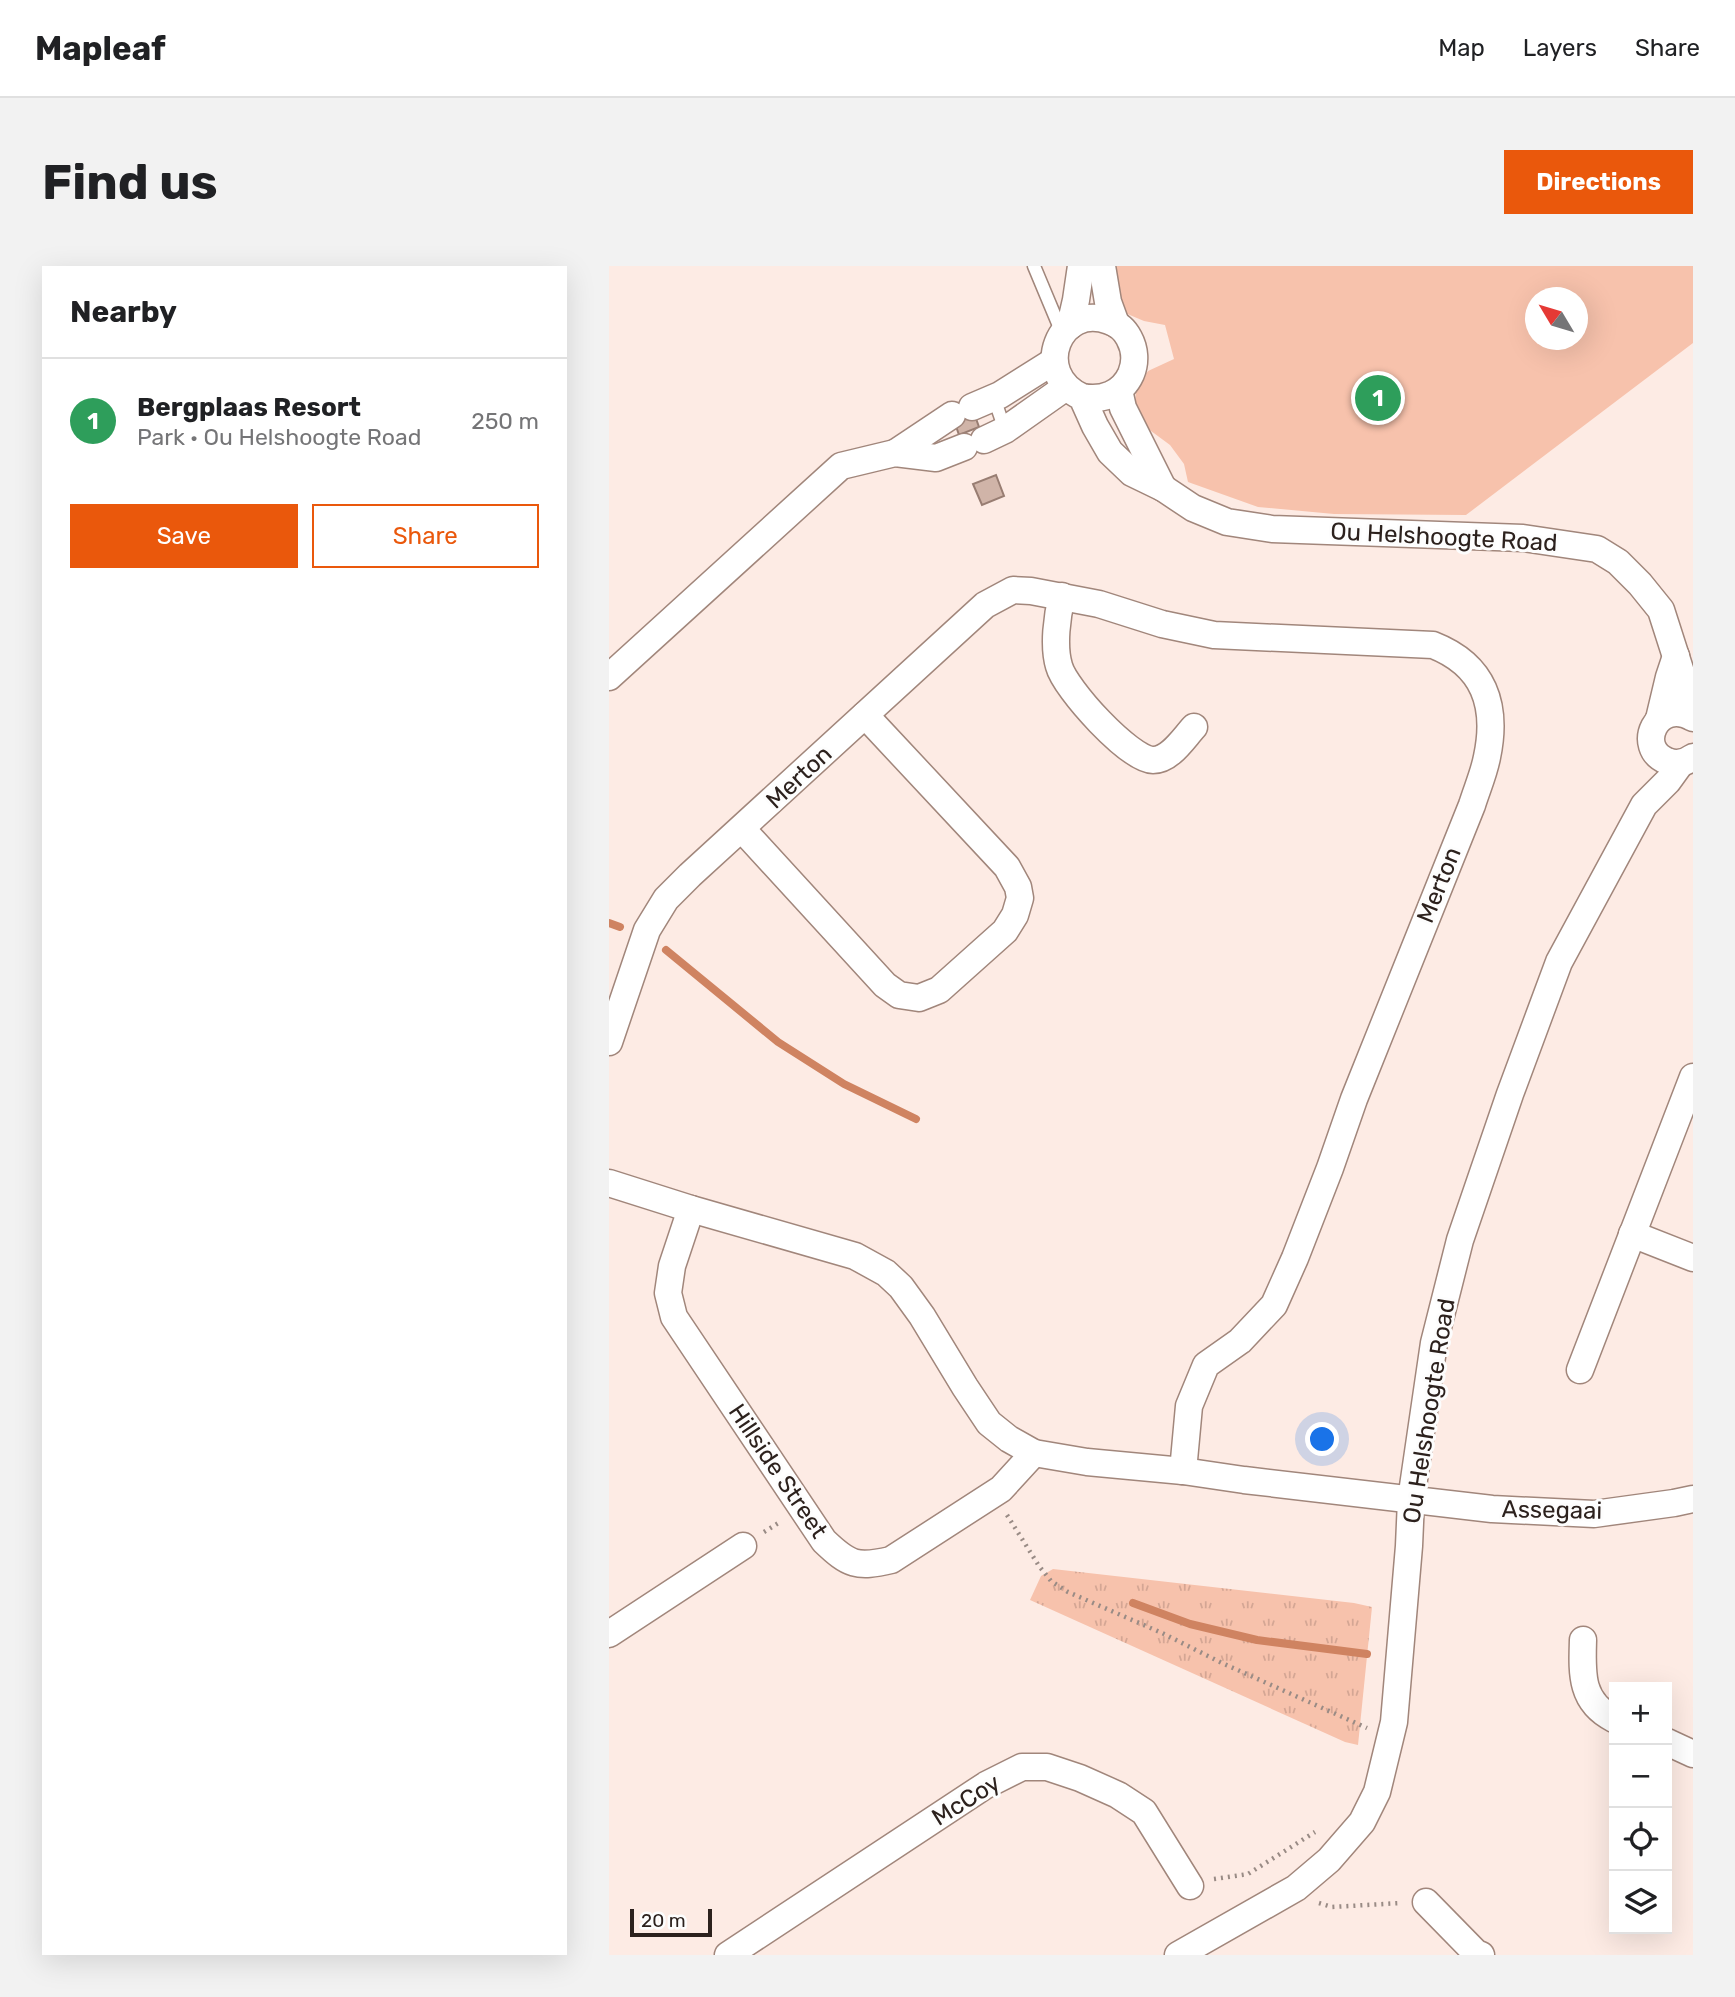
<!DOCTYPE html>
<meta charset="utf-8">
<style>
:root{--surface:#fff;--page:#f2f2f2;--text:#202124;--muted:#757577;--line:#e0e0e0;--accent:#ea580c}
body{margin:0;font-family:Rubik,sans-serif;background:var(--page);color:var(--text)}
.controls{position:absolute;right:21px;bottom:21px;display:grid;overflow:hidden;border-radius:0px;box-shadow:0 7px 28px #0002}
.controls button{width:63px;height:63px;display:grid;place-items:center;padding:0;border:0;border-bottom:2px solid var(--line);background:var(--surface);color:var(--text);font:35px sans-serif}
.compass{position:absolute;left:916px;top:21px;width:63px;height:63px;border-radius:50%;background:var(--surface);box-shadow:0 7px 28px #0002;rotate:308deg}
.scale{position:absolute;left:21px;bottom:18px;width:82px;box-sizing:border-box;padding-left:7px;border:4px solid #2c211d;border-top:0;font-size:19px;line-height:24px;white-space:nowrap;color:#2c211d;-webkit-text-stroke:5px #fdfdfd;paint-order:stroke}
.you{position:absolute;left:714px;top:1174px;width:24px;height:24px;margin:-18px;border:5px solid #fff;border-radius:50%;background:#1a73e8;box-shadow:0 0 0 10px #1a73e833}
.badge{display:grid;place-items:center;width:46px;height:46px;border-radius:50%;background:var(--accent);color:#fff;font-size:23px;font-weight:700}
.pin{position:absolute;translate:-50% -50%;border:4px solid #fff;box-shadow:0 2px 7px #0006}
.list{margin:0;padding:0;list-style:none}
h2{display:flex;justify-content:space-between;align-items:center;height:91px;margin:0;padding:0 28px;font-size:30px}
h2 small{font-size:23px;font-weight:400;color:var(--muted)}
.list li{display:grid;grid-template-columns:46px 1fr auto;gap:21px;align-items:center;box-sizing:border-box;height:126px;padding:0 28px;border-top:2px solid var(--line)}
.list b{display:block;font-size:26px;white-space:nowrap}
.list p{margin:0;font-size:23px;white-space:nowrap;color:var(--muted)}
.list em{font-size:23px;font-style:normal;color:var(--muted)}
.actions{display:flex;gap:14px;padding:21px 28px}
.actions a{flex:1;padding:16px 0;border:2px solid var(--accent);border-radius:0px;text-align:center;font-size:24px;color:var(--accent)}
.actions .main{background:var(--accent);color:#fff}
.icon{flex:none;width:38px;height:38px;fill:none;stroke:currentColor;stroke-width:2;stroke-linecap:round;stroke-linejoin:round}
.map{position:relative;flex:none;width:1084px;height:1689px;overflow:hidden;border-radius:0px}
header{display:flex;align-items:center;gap:42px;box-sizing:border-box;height:98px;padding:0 35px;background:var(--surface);border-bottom:2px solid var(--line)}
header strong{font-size:33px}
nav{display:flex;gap:38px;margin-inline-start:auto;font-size:24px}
.intro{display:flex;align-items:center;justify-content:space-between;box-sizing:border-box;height:168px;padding:0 42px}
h1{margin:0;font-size:49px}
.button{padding:18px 32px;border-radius:0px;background:var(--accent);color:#fff;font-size:24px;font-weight:700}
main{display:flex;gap:42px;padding:0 42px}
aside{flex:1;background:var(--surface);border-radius:0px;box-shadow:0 7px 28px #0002}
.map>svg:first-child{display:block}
.grass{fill:url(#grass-tufts)}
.park{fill:#f7c2ac;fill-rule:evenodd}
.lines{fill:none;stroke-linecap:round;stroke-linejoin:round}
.stream{stroke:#cf8361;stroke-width:8}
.building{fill:#d0b4a8;stroke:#987d72;stroke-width:2}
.lane-casing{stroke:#a1867b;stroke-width:15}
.street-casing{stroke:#a1867b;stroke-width:29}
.path{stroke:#998b85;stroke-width:4.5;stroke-dasharray:2 5;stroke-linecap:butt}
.lane{stroke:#fff;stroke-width:12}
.street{stroke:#fff;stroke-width:26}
.labels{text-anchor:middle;stroke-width:6;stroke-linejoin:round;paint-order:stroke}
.street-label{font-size:24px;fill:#2c211d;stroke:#fdfdfd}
</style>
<header>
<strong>Mapleaf</strong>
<nav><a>Map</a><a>Layers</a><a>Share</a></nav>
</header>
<div class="intro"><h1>Find us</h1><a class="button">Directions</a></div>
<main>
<aside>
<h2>Nearby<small></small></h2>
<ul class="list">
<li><span class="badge" style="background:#2e9e5b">1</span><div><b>Bergplaas Resort</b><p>Park · Ou Helshoogte Road</p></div><em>250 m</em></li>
</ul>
<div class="actions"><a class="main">Save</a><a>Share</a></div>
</aside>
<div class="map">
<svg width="1084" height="1689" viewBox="0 0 1084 1689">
<defs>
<pattern id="grass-tufts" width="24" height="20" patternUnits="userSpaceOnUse" patternTransform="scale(1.75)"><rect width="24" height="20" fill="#f7c2ac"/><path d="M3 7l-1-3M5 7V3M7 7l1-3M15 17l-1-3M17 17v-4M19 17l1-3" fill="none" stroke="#d4a694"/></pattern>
</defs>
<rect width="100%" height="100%" fill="#fdebe4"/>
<path class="grass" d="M444,1303l301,34 18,4 -14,138 -13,-3 -315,-142 11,-24z"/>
<path class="park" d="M508,0h576v77l-227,172 -132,-1 -76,-7 -70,-25 -4,-18 -14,-19 -23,-17 -12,-19 1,-22 12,-16 26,-12 -9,-34 -21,-4 -19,-8 -11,-23zM926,32h42v42h-42z"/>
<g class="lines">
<g class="stream">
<path d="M0,657l11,4"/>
<path d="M57,684l112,92 66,42 72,35"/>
<path d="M524,1337l57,21 67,16 110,14"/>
</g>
</g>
<g class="building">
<path d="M365,147l5,14 -20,8 -5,-15z"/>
<path d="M387,209l8,21 -22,9 -9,-21z"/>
</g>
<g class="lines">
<g class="lane-casing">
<g id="lane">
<path d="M425,0l28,67"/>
<path d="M385,132l11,32"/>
</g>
</g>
<g class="street-casing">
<g id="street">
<path d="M493,0l6,36 8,22"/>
<path d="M461,60l6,-26 5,-34"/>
<path d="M510,124l4,18 40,80"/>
<path d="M473,131c20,4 40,-3 49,-23 5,-12 4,-25 -2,-36 -4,-8 -11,-14 -20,-17 -49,-19 -79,52 -27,76l13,29 15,26 22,21 31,15 30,20 34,14 45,7 251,9 74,11 21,13 22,22 21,26 26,81 3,25"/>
<path d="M363,141l28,-12 54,-34"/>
<path d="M375,174l21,-10 61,-43"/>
<path d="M286,187l57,-38"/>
<path d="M453,330c-5,20 -9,50 -3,70 6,23 71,94 94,94 17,0 30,-21 41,-33"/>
<path d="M0,411l232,-211 54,-13 41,5 28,-11"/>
<path d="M1084,452c-36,-21 -59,30 -26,43 9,4 18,2 26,-4"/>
<path d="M1050,453l10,-42 7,-21"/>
<path d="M133,563l143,156 14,10 20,3 20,-8 66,-59 10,-16 5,-17 -2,-11 -11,-20 -142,-152"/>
<path d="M0,776l38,-112 19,-31 24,-24 295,-270 28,-15 18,1 68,13 63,20 52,11 219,10c51,20 65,60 54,112 -3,16 -10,32 -15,48l-118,294 -24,69 -35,90 -21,47 -34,36 -34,24 -17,41 -6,65"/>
<path d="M0,917l82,26 164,47 31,17 15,14 21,29 43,71 24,36 20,16 25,14 53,9 96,9 61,9 248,29 102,5 80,-11 19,-4"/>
<path d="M82,943l-19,57 -4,27 6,24 150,224c25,24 33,27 67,19l110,-71 33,-36"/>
<path d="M1023,968l61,24"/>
<path d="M971,1104l113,-293"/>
<path d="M0,1368l134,-88"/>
<path d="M974,1374c-1,33 -3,62 31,79"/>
<path d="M1058,1476l26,12"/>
<path d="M817,1636l50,51 5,2"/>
<path d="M119,1689l258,-170 36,-18h25l33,11 38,17 26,17 46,74"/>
<path d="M569,1689l118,-67 33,-28 33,-38 15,-30 17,-70 15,-176 2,-46 23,-157 26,-103 50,-146 49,-132 85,-157 24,-24 13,-18"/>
</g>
</g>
<g class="path">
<path d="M398,1249l32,51 12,15 17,11 94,41 60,30 145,65"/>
<path d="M155,1266l16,-10"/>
<path d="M605,1613l34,-5 67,-42"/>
<path d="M710,1637l13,4 69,-4"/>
</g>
<use href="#lane" class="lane"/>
<use href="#street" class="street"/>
</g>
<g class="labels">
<g class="street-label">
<text transform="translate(835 271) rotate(3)" y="8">Ou Helshoogte Road</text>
<text transform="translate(190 511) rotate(-43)" y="8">Merton</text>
<text transform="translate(830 619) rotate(-68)" y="8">Merton</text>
<text transform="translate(820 1145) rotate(-81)" y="8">Ou Helshoogte Road</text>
<text transform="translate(169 1205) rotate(56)" y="8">Hillside Street</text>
<text transform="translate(943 1244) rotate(1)" y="8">Assegaai</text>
<text transform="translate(357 1534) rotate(-32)" y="8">McCoy</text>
</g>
</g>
</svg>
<div class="controls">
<button>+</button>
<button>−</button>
<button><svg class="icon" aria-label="locate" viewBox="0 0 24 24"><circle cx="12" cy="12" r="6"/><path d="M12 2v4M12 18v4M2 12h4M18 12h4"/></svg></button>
<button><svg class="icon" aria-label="layers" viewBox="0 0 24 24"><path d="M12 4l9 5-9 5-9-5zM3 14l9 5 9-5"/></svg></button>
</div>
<svg class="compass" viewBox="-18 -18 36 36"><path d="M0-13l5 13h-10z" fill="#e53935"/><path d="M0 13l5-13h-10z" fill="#757577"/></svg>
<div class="scale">20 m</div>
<div class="you"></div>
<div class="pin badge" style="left:769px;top:132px;background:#2e9e5b">1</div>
</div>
</main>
